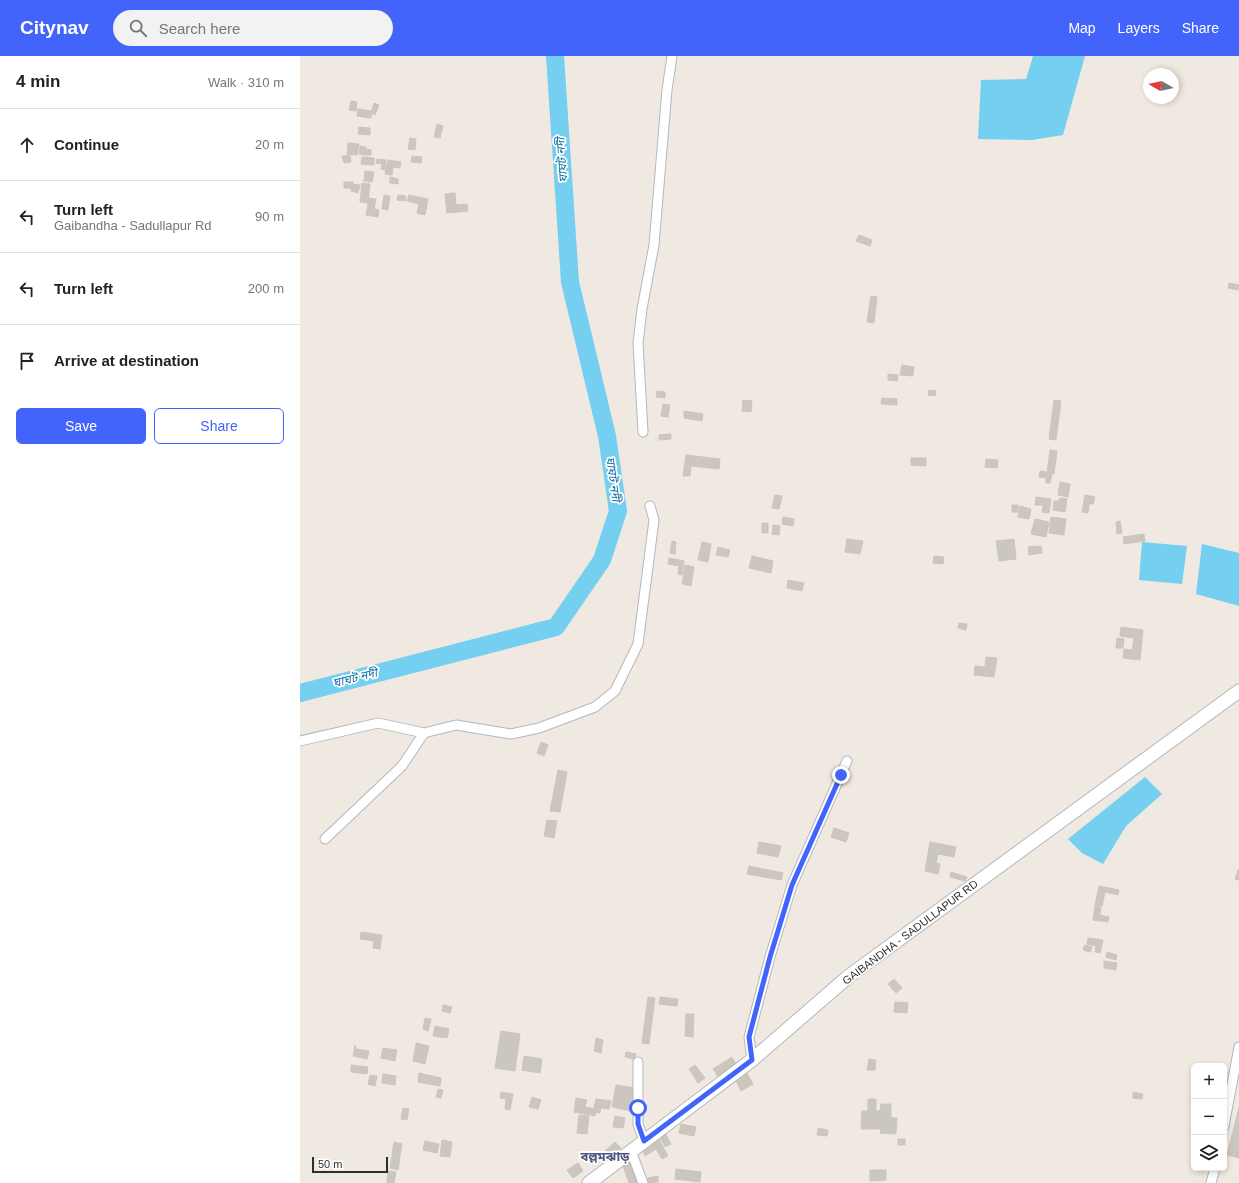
<!DOCTYPE html>
<meta charset="utf-8">
<style>
:root{--surface:#fff;--page:#f2f2f2;--text:#222;--muted:#767676;--line:#e0e0e0;--accent:#4264fb}
body{margin:0;font-family:Arial,"Noto Sans Bengali",sans-serif;background:var(--page);color:var(--text)}
.controls{position:absolute;right:12px;bottom:12px;display:grid;overflow:hidden;border-radius:6px;box-shadow:0 2px 6px #0003}
.controls button{width:36px;height:36px;display:grid;place-items:center;padding:0;border:0;border-bottom:1px solid var(--line);background:var(--surface);color:var(--text);font:20px sans-serif}
.compass{position:absolute;left:843px;top:12px;width:36px;height:36px;border-radius:50%;background:var(--surface);box-shadow:0 2px 6px #0003;rotate:279deg}
.scale{position:absolute;left:12px;bottom:10px;width:76px;box-sizing:border-box;padding-left:4px;border:2px solid #2e2e2e;border-top:0;font-size:11px;line-height:14px;white-space:nowrap;color:#2e2e2e;-webkit-text-stroke:3px #fff;paint-order:stroke}
.stop{position:absolute;width:12px;height:12px;margin:-9px;border:3px solid #4264fb;border-radius:50%;background:#fff}
.stop.end{background:#4264fb;border-color:#fff;box-shadow:0 1px 4px #0008}
.list{margin:0;padding:0;list-style:none}
h2{display:flex;justify-content:space-between;align-items:center;height:52px;margin:0;padding:0 16px;font-size:17px}
h2 small{font-size:13px;font-weight:400;color:var(--muted)}
.list li{display:grid;grid-template-columns:26px 1fr auto;gap:12px;align-items:center;box-sizing:border-box;height:72px;padding:0 16px;border-top:1px solid var(--line)}
.list b{display:block;font-size:15px;white-space:nowrap}
.list p{margin:0;font-size:13px;white-space:nowrap;color:var(--muted)}
.list em{font-size:13px;font-style:normal;color:var(--muted)}
.actions{display:flex;gap:8px;padding:12px 16px}
.actions a{flex:1;padding:9px 0;border:1px solid var(--accent);border-radius:6px;text-align:center;font-size:14px;color:var(--accent)}
.actions .main{background:var(--accent);color:#fff}
.icon{flex:none;width:22px;height:22px;fill:none;stroke:currentColor;stroke-width:2;stroke-linecap:round;stroke-linejoin:round}
.map{position:relative;flex:none;width:939px;height:1127px;overflow:hidden}
header{display:flex;align-items:center;gap:24px;box-sizing:border-box;height:56px;padding:0 20px;background:var(--accent);color:#fff}
header strong{font-size:19px}
nav{display:flex;gap:22px;margin-inline-start:auto;font-size:14px}
.search{width:280px;height:36px;background:var(--page);display:flex;align-items:center;gap:10px;box-sizing:border-box;padding:0 14px;border-radius:22px;color:var(--muted);font-size:15px}
main{display:flex}
aside{flex:1;background:var(--surface)}
.map>svg:first-child{display:block}
.water{fill:#75cff0}
.lines{fill:none;stroke-linecap:round;stroke-linejoin:round}
.river{stroke:#75cff0;stroke-width:18}
.building{fill:#cbc7bf;stroke:#cbc5ba}
.minor-casing{stroke:#b4b7c1;stroke-width:11}
.secondary-casing{stroke:#b4b7c1;stroke-width:15}
.minor{stroke:#fff;stroke-width:9}
.secondary{stroke:#fff;stroke-width:13}
.route{stroke:#4264fb;stroke-width:5}
.labels{text-anchor:middle;stroke-width:3.5;stroke-linejoin:round;paint-order:stroke}
.street-label{font-size:11px;fill:#2e2e2e;stroke:#fff}
.water-label{font-size:12px;font-style:italic;fill:#0d6fa3;stroke:#fff}
.quarter-label{font-size:13px;font-weight:bold;fill:#4d5680;stroke:#fff}
</style>
<header>
<strong>Citynav</strong>
<div class="search"><svg class="icon" aria-label="search" viewBox="0 0 24 24"><circle cx="10" cy="10" r="6"/><path d="M15 15l6 6"/></svg>Search here</div>
<nav><a>Map</a><a>Layers</a><a>Share</a></nav>
</header>
<main>
<aside>
<h2>4 min<small>Walk · 310 m</small></h2>
<ul class="list">
<li><svg class="icon" aria-label="ahead" viewBox="0 0 24 24"><path d="M12 20V5M6 11l6-6 6 6"/></svg><div><b>Continue</b></div><em>20 m</em></li>
<li><svg class="icon" aria-label="left" viewBox="0 0 24 24"><path d="M17 20v-9H6M10 6l-5 5 5 5"/></svg><div><b>Turn left</b><p>Gaibandha - Sadullapur Rd</p></div><em>90 m</em></li>
<li><svg class="icon" aria-label="left" viewBox="0 0 24 24"><path d="M17 20v-9H6M10 6l-5 5 5 5"/></svg><div><b>Turn left</b></div><em>200 m</em></li>
<li><svg class="icon" aria-label="arrive" viewBox="0 0 24 24"><path d="M6 21V4h12l-3 4 3 4H6"/></svg><div><b>Arrive at destination</b></div></li>
</ul>
<div class="actions"><a class="main">Save</a><a>Share</a></div>
</aside>
<div class="map">
<svg width="939" height="1127" viewBox="0 0 939 1127">
<rect width="100%" height="100%" fill="#efe9e1"/>
<g class="water">
<path d="M733,0h52l-22,79 -31,5 -54,-1 3,-59 45,-1z"/>
<path d="M842,486l45,4 -5,38 -43,-4z"/>
<path d="M902,488l37,9v53l-43,-12z"/>
<path d="M845,721l17,17 -36,32 -23,38 -21,-11 -14,-14z"/>
</g>
<g class="lines">
<path class="river" d="M0,637l256,-66 46,-67 16,-49 -11,-75 -37,-154 -15,-226"/>
</g>
<g class="building">
<path d="M51,45l6,1 -1,9 -7,-1z"/>
<path d="M74,47l5,2 -4,10 -4,-2z"/>
<path d="M58,53l14,2 -1,7 -14,-2z"/>
<path d="M137,68l6,2 -3,12 -6,-1z"/>
<path d="M59,71l11,1v7l-12,-1z"/>
<path d="M110,82l6,1 -1,11 -7,-1z"/>
<path d="M48,87l11,1 -2,11 -10,-1z"/>
<path d="M60,90l6,1 -1,8 -6,-1z"/>
<path d="M66,93l5,1v5h-6z"/>
<path d="M50,99l1,7 -7,1 -2,-7z"/>
<path d="M112,100l10,1 -1,6 -10,-1z"/>
<path d="M62,101l12,1v7l-13,-1z"/>
<path d="M77,103l9,1 -1,10 -4,-1 1,-5 -6,-1z"/>
<path d="M88,104l13,2 -1,6 -7,-1 -1,8 -7,-1z"/>
<path d="M65,115l9,1 -2,10 -8,-1z"/>
<path d="M90,121l8,2v5l-8,-1z"/>
<rect x="44" y="126" width="9" height="6"/>
<path d="M62,127l8,1 -2,19 -8,-1z"/>
<path d="M52,128l8,1 -2,8 -7,-2z"/>
<path d="M155,137l1,12 11,-1 1,7 -21,2 -2,-19z"/>
<path d="M84,139l6,1 -2,14 -6,-1z"/>
<path d="M98,139l8,1 -1,5 -8,-1z"/>
<path d="M109,139l19,4 -3,16 -8,-2 2,-9 -12,-3z"/>
<path d="M69,142l7,1 -2,10 5,1 -1,7 -12,-2z"/>
<path d="M559,179l13,5 -2,6 -14,-5z"/>
<path d="M929,227l10,2 -1,5 -10,-2z"/>
<path d="M571,240l6,1 -3,26 -7,-1z"/>
<path d="M602,309l12,2 -1,9 -13,-1z"/>
<path d="M588,318l10,1 -1,6 -9,-1z"/>
<path d="M629,334l7,1 -1,5 -7,-1z"/>
<path d="M357,335l8,1v6l-9,-1z"/>
<path d="M582,342l15,1v6l-16,-1z"/>
<path d="M443,344l9,1 -1,11 -9,-1z"/>
<path d="M754,344l7,1 -5,39 -7,-1z"/>
<path d="M363,348l7,1 -2,12 -7,-1z"/>
<path d="M384,355l19,3 -1,7 -18,-3z"/>
<path d="M371,378v5l-12,1v-5z"/>
<path d="M750,394l7,1 -3,23 -7,-1z"/>
<path d="M386,399l34,4 -1,10 -28,-3 -1,10h-7z"/>
<path d="M611,402h15v8l-15,-1z"/>
<path d="M686,403l12,1 -1,8 -12,-1z"/>
<path d="M740,415l12,2 -2,10h-4v-5l-7,-1z"/>
<path d="M760,426l10,2 -2,13 -10,-2z"/>
<path d="M475,439l7,1 -3,13 -7,-1z"/>
<path d="M785,439l10,2 -2,7h-4l-1,9 -6,-1z"/>
<path d="M736,441l15,2 -2,14 -7,-1 1,-7h-8z"/>
<path d="M760,442l7,1 -2,13 -12,-2 1,-9h5z"/>
<rect x="712" y="449" width="6" height="7"/>
<path d="M720,450l11,3 -2,10 -11,-2z"/>
<path d="M483,461l11,2 -1,7 -11,-2z"/>
<path d="M751,461l15,2 -2,16 -15,-2z"/>
<path d="M735,463l14,3 -3,15 -15,-3z"/>
<path d="M820,465l2,12 -5,1 -1,-12z"/>
<rect x="462" y="467" width="6" height="10"/>
<path d="M473,469l7,1 -1,9 -7,-1z"/>
<path d="M844,478l1,7 -21,3 -1,-7z"/>
<path d="M547,483l16,2 -3,13 -15,-2z"/>
<path d="M714,483l2,20 -17,2 -3,-20z"/>
<path d="M372,485l4,1 -1,12 -5,-1z"/>
<path d="M402,486l9,2 -3,18 -10,-2z"/>
<path d="M741,490l1,7 -13,2 -1,-8z"/>
<path d="M418,491l12,3 -2,7 -12,-2z"/>
<path d="M452,500l21,5 -2,12 -22,-5z"/>
<path d="M634,500l10,1 -1,7 -10,-1z"/>
<path d="M369,502l15,3 -2,14 -4,-1 1,-8 -11,-2z"/>
<path d="M385,509l9,2 -3,19 -9,-2z"/>
<path d="M488,524l16,3 -2,8 -15,-3z"/>
<path d="M659,567l8,1 -1,6 -8,-2z"/>
<path d="M821,571l22,3 -3,30 -17,-2 1,-9 8,1 2,-12 -14,-2z"/>
<path d="M817,582l7,1 -1,9h-7z"/>
<path d="M686,601l11,1 -3,19 -20,-2 1,-9 10,1z"/>
<path d="M241,686l7,3 -4,11 -7,-3z"/>
<path d="M258,714l9,2 -7,40 -10,-1z"/>
<path d="M247,764l10,1 -3,17 -10,-2z"/>
<path d="M534,772l15,5 -3,9 -15,-5z"/>
<path d="M459,786l22,4 -3,11 -21,-4z"/>
<path d="M630,786l26,5 -2,10 -16,-3 -2,9 4,1 -2,10 -13,-3z"/>
<path d="M449,810l34,7 -2,7 -34,-6z"/>
<path d="M938,814h1v10l-4,-1z"/>
<path d="M651,816l16,5 -2,4 -15,-4z"/>
<path d="M799,830l20,4 -1,5 -13,-3 -3,14 -7,-1z"/>
<path d="M795,850l6,1 -1,8 9,2 -1,5 -15,-2z"/>
<path d="M61,876l21,3 -2,14 -7,-1 1,-7 -14,-2z"/>
<path d="M788,882l15,2 -3,13 -5,-1 1,-6 -9,-2z"/>
<path d="M785,889l7,2 -2,5 -7,-2z"/>
<path d="M807,896l10,3 -1,5 -10,-3z"/>
<path d="M804,905l13,2 -1,7 -12,-2z"/>
<path d="M594,923l8,9 -6,5 -8,-9z"/>
<path d="M348,941l7,1 -6,46 -7,-1z"/>
<path d="M360,941l18,2 -1,7 -18,-2z"/>
<path d="M595,946l13,1 -1,10 -13,-1z"/>
<path d="M143,949l9,2 -2,6 -8,-2z"/>
<path d="M386,958h8l-1,23 -8,-1z"/>
<path d="M125,962l6,1 -3,12 -5,-2z"/>
<path d="M135,970l14,3 -2,9 -14,-2z"/>
<path d="M201,975l19,3 -5,37 -20,-3z"/>
<path d="M296,982l7,2 -2,13 -7,-2z"/>
<path d="M116,987l13,3 -4,18 -12,-3z"/>
<path d="M55,989l1,4 13,2 -2,8 -14,-3z"/>
<path d="M83,992l14,2 -2,11 -14,-3z"/>
<path d="M326,996l10,2 -2,5 -9,-2z"/>
<path d="M224,1000l18,3 -2,14 -18,-3z"/>
<path d="M432,1001l5,9 -18,12 -6,-9z"/>
<path d="M569,1003l7,1 -1,10h-8z"/>
<path d="M51,1009l17,2 -1,7 -16,-2z"/>
<path d="M395,1009l10,13 -7,5 -9,-14z"/>
<path d="M119,1017l22,5 -1,8 -22,-4z"/>
<path d="M447,1017l6,11 -12,7 -6,-12z"/>
<path d="M83,1018l13,2 -1,9 -13,-2z"/>
<path d="M70,1019l7,1 -2,10 -7,-2z"/>
<path d="M316,1029l19,3 -4,23 -19,-4z"/>
<path d="M138,1033l5,1 -2,8 -5,-1z"/>
<path d="M201,1036l12,2 -3,16 -5,-1 1,-10 -6,-1z"/>
<path d="M833,1036l10,2 -1,5 -9,-1z"/>
<path d="M232,1041l9,3 -3,9 -9,-2z"/>
<path d="M276,1042l11,2 -2,7 11,2 -1,7 -21,-4z"/>
<path d="M296,1043l15,2 -2,8 -8,-1 -1,5 -7,-1z"/>
<path d="M568,1043h8v12h4l1,-7h10v14h6l-1,16 -16,-1 1,-4h-20l1,-18h6z"/>
<path d="M939,1051v51l-12,-3z"/>
<path d="M103,1052l6,1 -2,11 -6,-1z"/>
<path d="M279,1059l10,1 -2,18 -10,-1z"/>
<path d="M315,1060l10,2 -2,10 -10,-1z"/>
<path d="M381,1068l15,3 -2,9 -15,-3z"/>
<path d="M518,1072l10,2 -1,6 -10,-1z"/>
<path d="M365,1077l6,11 -6,3 -6,-11z"/>
<path d="M358,1082l10,18 -6,3 -6,-10 -11,7 -4,-9z"/>
<rect x="598" y="1083" width="7" height="6"/>
<path d="M142,1084l10,2 -2,15 -10,-1z"/>
<path d="M125,1085l14,3 -2,9 -14,-3z"/>
<path d="M94,1086l8,2 -2,12 -8,-1z"/>
<path d="M315,1086l6,6 -11,11 -6,-7z"/>
<path d="M92,1100l8,1 -2,13 -8,-2z"/>
<path d="M332,1104l8,23h-11l-7,-20z"/>
<path d="M278,1107l5,8 -10,7 -6,-8z"/>
<path d="M376,1113l25,3 -1,10 -25,-3z"/>
<path d="M570,1114h16v10l-16,1z"/>
<path d="M88,1115l8,1 -2,11h-7z"/>
<path d="M358,1120v6l-10,1v-5z"/>
</g>
<g class="lines">
<g class="minor-casing">
<g id="minor">
<path d="M343,376l-5,-89 4,-34 12,-64 13,-155 5,-34"/>
<path d="M0,685l78,-18 46,10 32,-8 55,9 28,-6 56,-21 20,-16 23,-47 16,-124 -4,-14"/>
<path d="M25,783l77,-73 22,-33"/>
<path d="M452,1004l-3,-23 21,-80 22,-72 55,-124"/>
<path d="M338,1006v62l6,17"/>
<path d="M924,1070l15,-79"/>
<path d="M331,1095l12,32"/>
<path d="M911,1127l4,-15"/>
</g>
</g>
<g class="secondary-casing">
<path id="secondary" d="M289,1127l163,-123 97,-84 390,-285"/>
</g>
<use href="#minor" class="minor"/>
<use href="#secondary" class="secondary"/>
</g>
<g class="lines">
<path class="route" d="M338,1052v16l6,17 108,-81 -3,-23 21,-80 22,-72 49,-110"/>
</g>
<g class="labels">
<g class="street-label">
<text transform="translate(610 876) rotate(-37)" y="4">GAIBANDHA - SADULLAPUR RD</text>
</g>
<g class="water-label">
<text transform="translate(262 104) rotate(-94)" y="4">ঘাঘট নদী</text>
<text transform="translate(313 423) rotate(82)" y="4">ঘাঘট নদী</text>
<text transform="translate(55 622) rotate(-14)" y="4">ঘাঘট নদী</text>
</g>
<g class="quarter-label">
<text x="305" y="1105">বল্লমঝাড়</text>
</g>
</g>
</svg>
<div class="controls">
<button>+</button>
<button>−</button>
<button><svg class="icon" aria-label="layers" viewBox="0 0 24 24"><path d="M12 4l9 5-9 5-9-5zM3 14l9 5 9-5"/></svg></button>
</div>
<svg class="compass" viewBox="-18 -18 36 36"><path d="M0-13l5 13h-10z" fill="#e53935"/><path d="M0 13l5-13h-10z" fill="#767676"/></svg>
<div class="scale">50 m</div>
<div class="stop" style="left:338px;top:1052px"></div>
<div class="stop end" style="left:541px;top:719px"></div>
</div>
</main>
